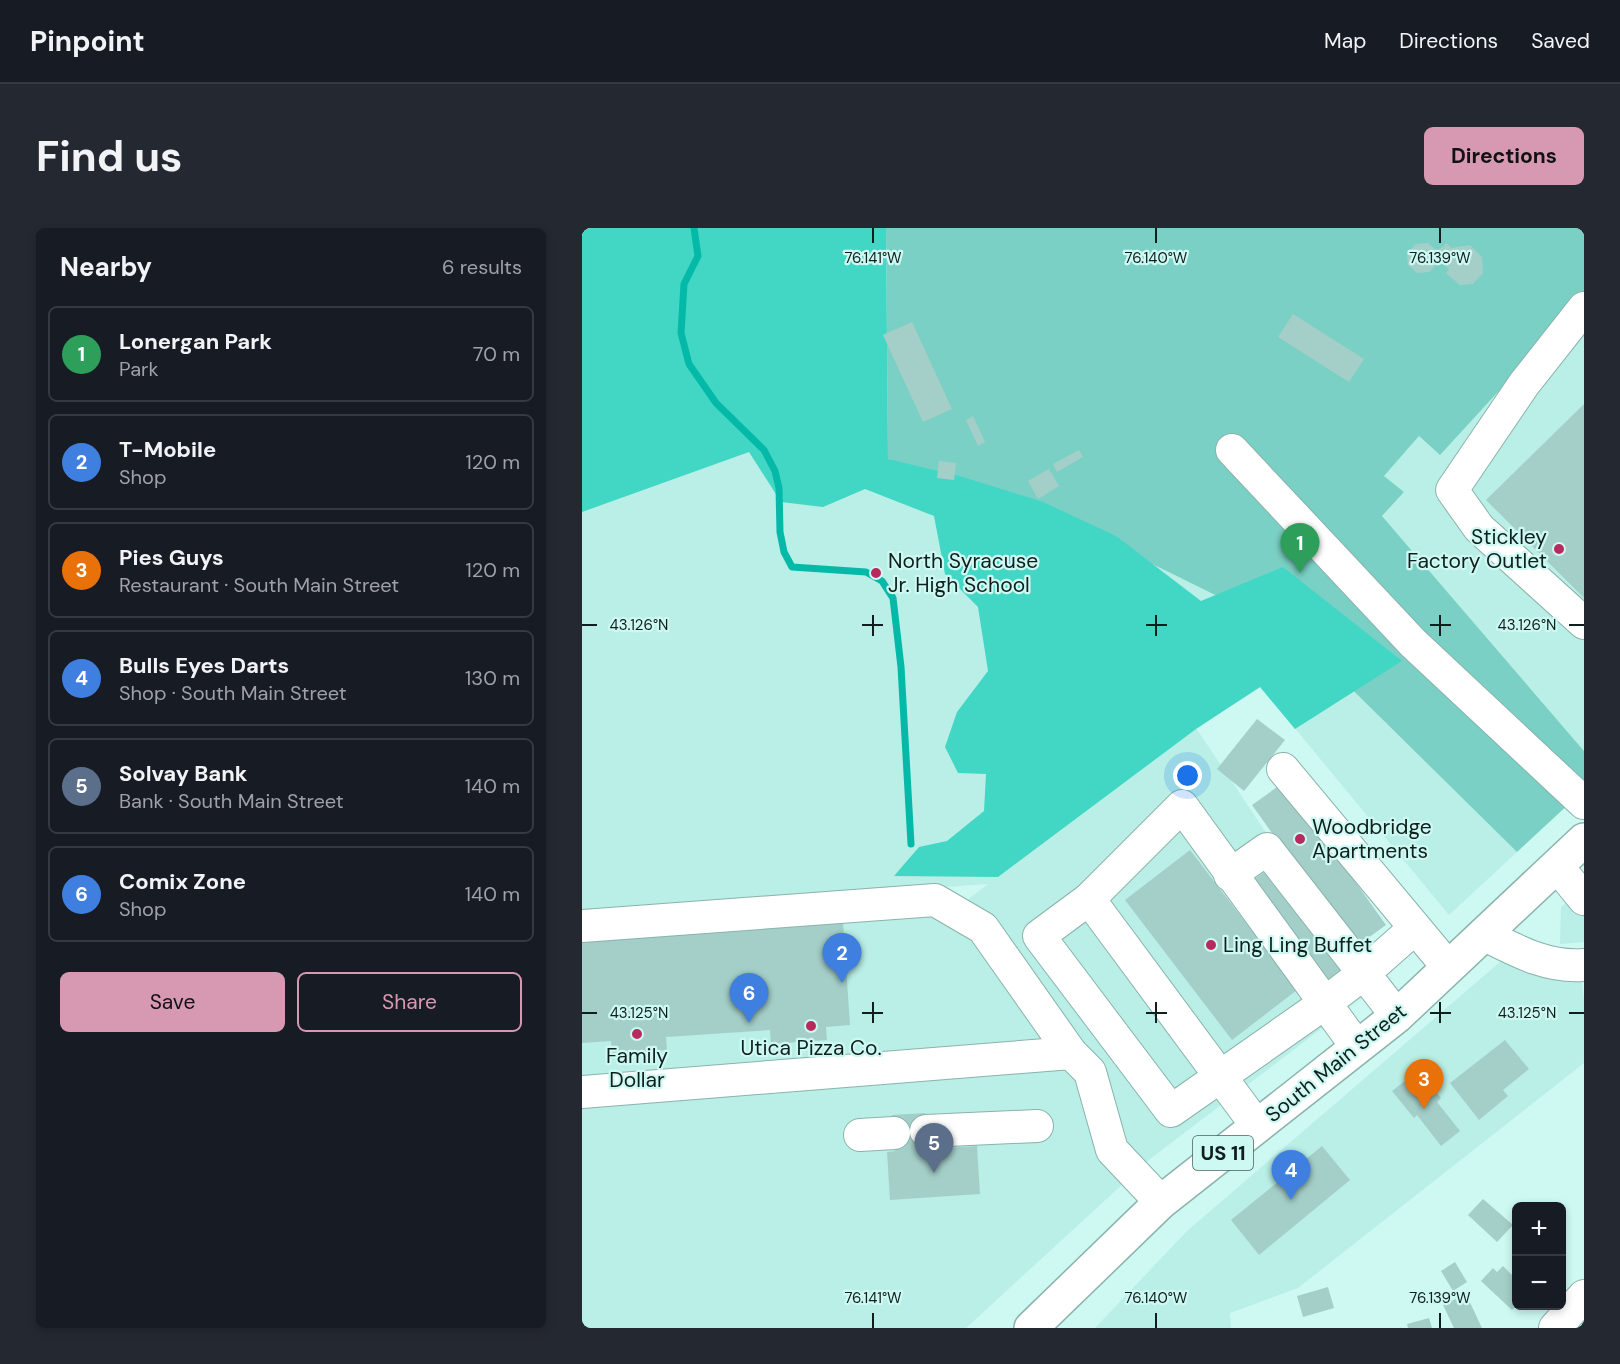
<!DOCTYPE html>
<meta charset="utf-8">
<style>
:root{--surface:#171b24;--page:#242831;--text:#f1f3f6;--muted:#9ea1a6;--line:#363941;--accent:#d799b2}
body{margin:0;font-family:"DM Sans",sans-serif;background:var(--page);color:var(--text)}
.controls{position:absolute;right:18px;bottom:18px;display:grid;overflow:hidden;border-radius:9px;box-shadow:0 3px 9px #0003}
.controls button{width:54px;height:54px;display:grid;place-items:center;padding:0;border:0;border-bottom:2px solid var(--line);background:var(--surface);color:var(--text);font:30px sans-serif}
.you{position:absolute;left:606px;top:548px;width:21px;height:21px;margin:-15px;border:4px solid #fff;border-radius:50%;background:#1a73e8;box-shadow:0 0 0 9px #1a73e833}
.badge{display:grid;place-items:center;width:39px;height:39px;border-radius:50%;background:var(--accent);color:#fff;font-size:20px;font-weight:700}
.pin{position:absolute;translate:-50% -50px;filter:drop-shadow(0 2px 3px #0008)}
.pin::after{content:'';position:absolute;top:32px;width:21px;height:18px;background:inherit;clip-path:polygon(0 0,100% 0,50% 100%)}
.list{margin:0;padding:0;list-style:none}
h2{display:flex;justify-content:space-between;align-items:center;height:78px;margin:0;padding:0 24px;font-size:26px}
h2 small{font-size:20px;font-weight:400;color:var(--muted)}
.list li{display:grid;grid-template-columns:39px 1fr auto;gap:18px;align-items:center;box-sizing:border-box;height:96px;margin:0 12px 12px;padding:0 12px;border:2px solid var(--line);border-radius:9px}
.list b{display:block;font-size:22px;white-space:nowrap}
.list p{margin:0;font-size:20px;white-space:nowrap;color:var(--muted)}
.list em{font-size:20px;font-style:normal;color:var(--muted)}
.actions{display:flex;gap:12px;padding:18px 24px}
.actions a{flex:1;padding:14px 0;border:2px solid var(--accent);border-radius:9px;text-align:center;font-size:21px;color:var(--accent)}
.actions .main{background:var(--accent);color:#111}
.map{position:relative;flex:none;width:1002px;height:1100px;overflow:hidden;border-radius:9px}
header{display:flex;align-items:center;gap:36px;box-sizing:border-box;height:84px;padding:0 30px;background:var(--surface);border-bottom:2px solid var(--line)}
header strong{font-size:28px}
nav{display:flex;gap:33px;margin-inline-start:auto;font-size:21px}
.intro{display:flex;align-items:center;justify-content:space-between;box-sizing:border-box;height:144px;padding:0 36px}
h1{margin:0;font-size:42px}
.button{padding:15px 27px;border-radius:9px;background:var(--accent);color:#111;font-size:21px;font-weight:700}
main{display:flex;gap:36px;padding:0 36px}
aside{flex:1;background:var(--surface);border-radius:9px;box-shadow:0 3px 9px #0003}
.map>svg:first-child{display:block}
.built{fill:#b9efe6;fill-rule:evenodd}
.green{fill:#7ad0c4}
.forest{fill:#42d6c5}
.lines{fill:none;stroke-linecap:round;stroke-linejoin:round}
.stream{stroke:#05b9a9;stroke-width:7}
.building{fill:#a4cfc8}
.minor-casing{stroke:#89b3ac;stroke-width:34}
.major-casing{stroke:#89b3ac;stroke-width:36}
.minor{stroke:#fff;stroke-width:32}
.major{stroke:#fff;stroke-width:33}
.ticks{fill:none;stroke:#0e1f1d;stroke-width:2}
.poi-dot{fill:#b82a5e;stroke:#cdf9f2;stroke-width:2}
.labels{text-anchor:middle;stroke-width:4.5;stroke-linejoin:round;paint-order:stroke}
.shield{fill:#cdf9f2;stroke:#47605d;stroke-width:1.5}
.shield-label{font-size:20px;font-weight:bold;fill:#0e1f1d}
.poi-label{font-size:21px;fill:#0e1f1d;stroke:#cdf9f2;text-anchor:start}
.street-label{font-size:21px;fill:#0e1f1d;stroke:#cdf9f2}
.ticks-label{font-size:15px;text-anchor:middle;fill:#0e1f1d;stroke:#cdf9f2;stroke-width:4.5;stroke-linejoin:round;paint-order:stroke}
</style>
<header>
<strong>Pinpoint</strong>
<nav><a>Map</a><a>Directions</a><a>Saved</a></nav>
</header>
<div class="intro"><h1>Find us</h1><a class="button">Directions</a></div>
<main>
<aside>
<h2>Nearby<small>6 results</small></h2>
<ul class="list">
<li><span class="badge" style="background:#2e9e5b">1</span><div><b>Lonergan Park</b><p>Park</p></div><em>70 m</em></li>
<li><span class="badge" style="background:#3f7fe0">2</span><div><b>T-Mobile</b><p>Shop</p></div><em>120 m</em></li>
<li><span class="badge" style="background:#e8710a">3</span><div><b>Pies Guys</b><p>Restaurant · South Main Street</p></div><em>120 m</em></li>
<li><span class="badge" style="background:#3f7fe0">4</span><div><b>Bulls Eyes Darts</b><p>Shop · South Main Street</p></div><em>130 m</em></li>
<li><span class="badge" style="background:#5c6f8a">5</span><div><b>Solvay Bank</b><p>Bank · South Main Street</p></div><em>140 m</em></li>
<li><span class="badge" style="background:#3f7fe0">6</span><div><b>Comix Zone</b><p>Shop</p></div><em>140 m</em></li>
</ul>
<div class="actions"><a class="main">Save</a><a>Share</a></div>
</aside>
<div class="map">
<svg width="1002" height="1100" viewBox="0 0 1002 1100">
<rect width="100%" height="100%" fill="#cdf9f2"/>
<g class="built">
<path d="M0,0h304l2,231 179,63 207,102 35,23 208,205 -68,63 -188,-228 -65,41 89,133 94,124 -229,174 -184,169h-384zM406,656l-22,17 -22,-13 1,-1z"/>
<path d="M1002,70v453l-202,-235 22,-24 -20,-16 35,-40 20,18z"/>
<path d="M1002,659v55l-24,2 1,-37z"/>
<path d="M925,728l74,18 3,27v62l-286,225 -68,25 1,15h-136l92,-97z"/>
</g>
<path class="green" d="M304,0h698v70l-144,157 -21,-19 -35,40 20,16 -22,24 202,235v39l-67,62 -208,-205 -35,-23 -207,-102 -179,-63z"/>
<path class="forest" d="M0,0h304l2,231 75,18 80,25 73,34 85,65 82,-34 119,94 -107,68 -35,-42 -64,42 -198,148 -104,-1 25,-29 28,-6 37,-30 2,-37 -28,-1 -13,-26 12,-35 31,-41 -10,-64 -33,-33 -11,-58 -69,-27 -42,18 -42,-5 -32,-50 -167,60z"/>
<g class="lines">
<path class="stream" d="M112,0l4,28 -14,28 -3,49 8,31 27,39 48,47 11,21 4,17 1,44 4,20 8,15 74,5 16,9 11,17 8,69 10,177"/>
</g>
<g class="building">
<path d="M846,15l9,8 10,-8 4,5 19,-3 12,12 1,16 -10,11 -13,1 -14,-12 3,-4 -6,-5 -5,-1 -9,9 -12,1 -9,-8 -1,-12 9,-9z"/>
<path d="M711,86l71,45 -15,23 -71,-45z"/>
<path d="M330,94l40,87 -29,13 -40,-87z"/>
<path d="M1002,176v194l-98,-98z"/>
<path d="M391,188l12,26 -7,4 -12,-26z"/>
<path d="M497,222l4,7 -26,15 -4,-8z"/>
<path d="M357,233l17,2 -2,17 -17,-2z"/>
<path d="M467,241l10,17 -21,13 -10,-18z"/>
<path d="M675,491l28,21 -41,51 -27,-22z"/>
<path d="M702,554l102,143 -32,23 -102,-143z"/>
<path d="M608,622l107,140 -65,50 -107,-140z"/>
<path d="M694,636l79,107 -24,17 -79,-107z"/>
<path d="M261,693l7,104 -24,2 1,13 -56,4 -1,-14 -104,7 1,13 -55,4 -1,-13 -29,2v-104z"/>
<path d="M923,812l24,29 -26,21 5,6 -29,24 -29,-37z"/>
<path d="M837,842l22,28 -4,4 23,29 -19,15 -24,-31 -3,3 -22,-27z"/>
<path d="M343,885l2,36 50,-3 3,48 -90,6 -3,-48 8,-1 -3,-36z"/>
<path d="M740,918l28,34 -91,75 -28,-35z"/>
<path d="M901,971l30,26 -16,17 -29,-27z"/>
<path d="M873,1034l12,20 -14,9 -12,-20z"/>
<path d="M921,1038l13,13v27l-4,4 -31,-29 12,-13 4,4z"/>
<path d="M746,1059l6,21 -31,9 -6,-21z"/>
<path d="M884,1066l16,34h-28l-11,-23z"/>
<path d="M847,1090l3,10h-24l-1,-4z"/>
</g>
<g class="lines">
<g class="minor-casing">
<g id="minor">
<path d="M1002,80l-60,76 -72,106 27,38 105,95"/>
<path d="M650,222l181,193 171,160"/>
<path d="M701,541l165,198"/>
<path d="M975,638l27,33"/>
<path d="M648,647l37,-26 130,167"/>
<path d="M507,671l93,-93 143,197 38,-29 52,-46"/>
<path d="M0,698l353,-26 48,28 88,125"/>
<path d="M903,707c32,16 62,33 99,30"/>
<path d="M0,864l489,-39 19,19 22,78 49,52"/>
<path d="M675,898l-168,-227 -50,37 132,175 154,-108 32,44"/>
<path d="M344,903l111,-5"/>
<path d="M278,907l34,-2"/>
<path d="M973,1100l29,-32"/>
</g>
</g>
<g class="major-casing">
<path id="major" d="M449,1100l130,-126 236,-186 187,-176"/>
</g>
<use href="#minor" class="minor"/>
<use href="#major" class="major"/>
</g>
<path class="ticks" d="M291,0v15M574,0v15M858,0v15M291,387v21M574,387v21M858,387v21M0,397h15M280,397h21M564,397h21M848,397h21M987,397h15M291,774v21M574,774v21M858,774v21M0,785h15M280,785h21M564,785h21M848,785h21M987,785h15M291,1085v15M574,1085v15M858,1085v15"/>
<g class="poi-dot">
<circle cx="977" cy="321" r="6"/>
<circle cx="294" cy="345" r="6"/>
<circle cx="718" cy="611" r="6"/>
<circle cx="629" cy="717" r="6"/>
<circle cx="229" cy="798" r="6"/>
<circle cx="55" cy="806" r="6"/>
</g>
<g class="labels">
<rect class="shield" x="611" y="908" width="60" height="34" rx="4.5"/>
<g class="shield-label">
<text x="641" y="932">US 11</text>
</g>
<g class="poi-label">
<text x="965" y="316" text-anchor="end">Stickley<tspan x="965" dy="24">Factory Outlet</tspan></text>
<text x="306" y="340">North Syracuse<tspan x="306" dy="24">Jr. High School</tspan></text>
<text x="730" y="606">Woodbridge<tspan x="730" dy="24">Apartments</tspan></text>
<text x="641" y="724">Ling Ling Buffet</text>
<text x="229" y="827" text-anchor="middle">Utica Pizza Co.</text>
<text x="55" y="835" text-anchor="middle">Family<tspan x="55" dy="24">Dollar</tspan></text>
</g>
<g class="street-label">
<text transform="translate(754 835) rotate(-39)" y="7">South Main Street</text>
</g>
</g>
<g class="ticks-label">
<text x="291" y="35">76.141°W</text>
<text x="574" y="35">76.140°W</text>
<text x="858" y="35">76.139°W</text>
<text x="57" y="402">43.126°N</text>
<text x="945" y="402">43.126°N</text>
<text x="57" y="790">43.125°N</text>
<text x="945" y="790">43.125°N</text>
<text x="291" y="1075">76.141°W</text>
<text x="574" y="1075">76.140°W</text>
<text x="858" y="1075">76.139°W</text>
</g>
</svg>
<div class="controls">
<button>+</button>
<button>−</button>
</div>
<div class="you"></div>
<div class="pin badge" style="left:718px;top:345px;background:#2e9e5b">1</div>
<div class="pin badge" style="left:260px;top:755px;background:#3f7fe0">2</div>
<div class="pin badge" style="left:842px;top:881px;background:#e8710a">3</div>
<div class="pin badge" style="left:709px;top:972px;background:#3f7fe0">4</div>
<div class="pin badge" style="left:352px;top:945px;background:#5c6f8a">5</div>
<div class="pin badge" style="left:167px;top:795px;background:#3f7fe0">6</div>
</div>
</main>
